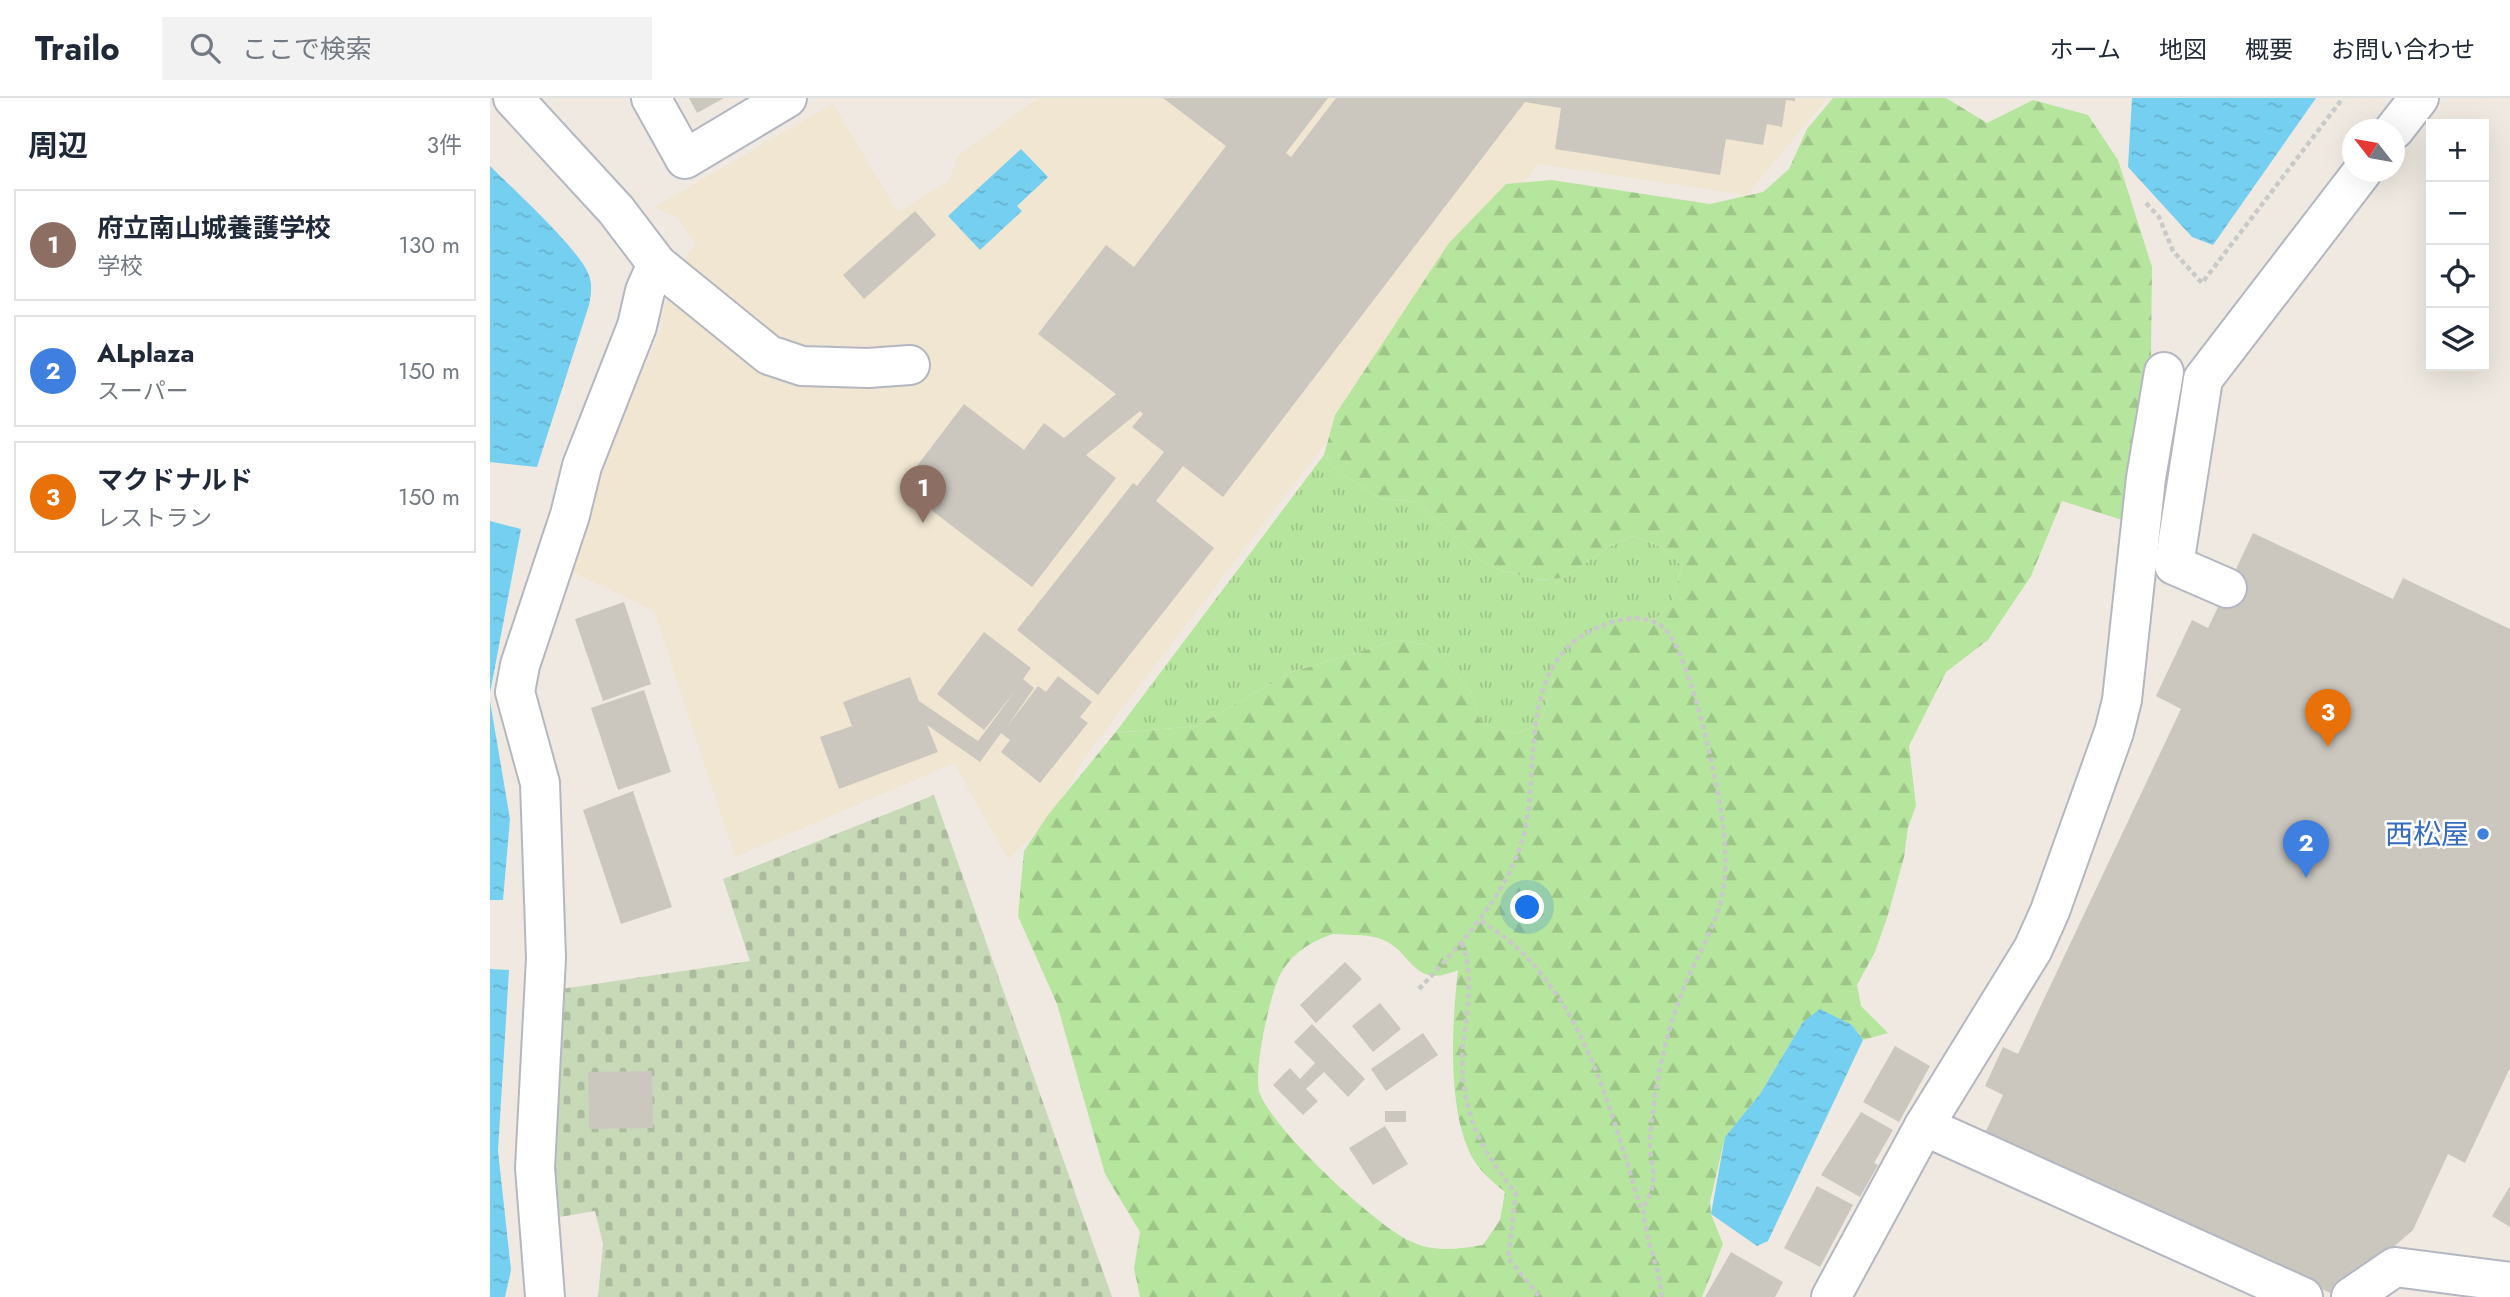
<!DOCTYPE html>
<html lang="ja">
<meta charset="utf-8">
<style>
:root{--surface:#fff;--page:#f2f2f3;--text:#1f2937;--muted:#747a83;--line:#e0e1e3;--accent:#4264fb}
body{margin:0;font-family:Jost,"Noto Sans JP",sans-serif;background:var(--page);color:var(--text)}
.controls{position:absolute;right:21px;top:21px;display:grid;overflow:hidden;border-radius:0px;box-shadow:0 7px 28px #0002}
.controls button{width:63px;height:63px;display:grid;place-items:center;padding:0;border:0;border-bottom:2px solid var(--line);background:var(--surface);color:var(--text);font:35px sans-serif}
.compass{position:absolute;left:1852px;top:21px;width:63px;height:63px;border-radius:50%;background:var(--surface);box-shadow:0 7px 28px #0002;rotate:301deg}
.you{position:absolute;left:1038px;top:810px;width:24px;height:24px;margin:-18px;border:5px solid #fff;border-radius:50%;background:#1a73e8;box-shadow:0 0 0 10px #1a73e833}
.badge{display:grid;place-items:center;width:46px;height:46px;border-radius:50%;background:var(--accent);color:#fff;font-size:23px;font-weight:700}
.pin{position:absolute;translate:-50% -58px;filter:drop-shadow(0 2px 4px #0008)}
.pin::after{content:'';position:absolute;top:37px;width:24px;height:21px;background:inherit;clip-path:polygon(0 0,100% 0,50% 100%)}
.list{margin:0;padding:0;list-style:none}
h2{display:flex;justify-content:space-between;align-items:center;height:91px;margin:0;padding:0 28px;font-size:30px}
h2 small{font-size:23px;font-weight:400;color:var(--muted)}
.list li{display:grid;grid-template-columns:46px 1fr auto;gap:21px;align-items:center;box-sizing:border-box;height:112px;margin:0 14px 14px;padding:0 14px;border:2px solid var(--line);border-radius:0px}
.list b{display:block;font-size:26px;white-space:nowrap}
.list p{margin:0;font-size:23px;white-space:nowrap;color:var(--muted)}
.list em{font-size:23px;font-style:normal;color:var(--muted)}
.icon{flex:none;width:38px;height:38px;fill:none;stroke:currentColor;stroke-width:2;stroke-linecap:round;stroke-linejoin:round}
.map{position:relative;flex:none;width:2020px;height:1199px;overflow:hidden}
header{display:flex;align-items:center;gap:42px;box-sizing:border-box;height:98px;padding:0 35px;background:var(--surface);border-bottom:2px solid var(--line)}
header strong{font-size:33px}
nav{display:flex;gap:38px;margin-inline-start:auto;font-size:24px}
.search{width:490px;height:63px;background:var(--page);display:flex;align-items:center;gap:18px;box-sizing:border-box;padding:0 24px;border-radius:0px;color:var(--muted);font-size:26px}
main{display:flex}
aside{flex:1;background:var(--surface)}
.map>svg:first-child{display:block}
.education{fill:#f0e6d1}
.grass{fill:url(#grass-tufts)}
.forest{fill:url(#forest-firs);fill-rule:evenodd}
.cemetery{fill:url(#cemetery-stones)}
.water{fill:url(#water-ripples)}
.building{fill:#cbc7bf}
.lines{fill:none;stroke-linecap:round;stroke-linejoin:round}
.minor-casing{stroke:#b4b7c1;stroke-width:42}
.path{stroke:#c9c9c9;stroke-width:4.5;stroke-dasharray:5 3.5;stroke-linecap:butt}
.minor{stroke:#fff;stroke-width:38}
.shop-dot{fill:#3f7fe0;stroke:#fff;stroke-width:2.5}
.labels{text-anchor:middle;stroke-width:5;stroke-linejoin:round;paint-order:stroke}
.shop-label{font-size:28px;fill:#366cbe;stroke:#fff;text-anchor:end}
</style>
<header>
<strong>Trailo</strong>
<div class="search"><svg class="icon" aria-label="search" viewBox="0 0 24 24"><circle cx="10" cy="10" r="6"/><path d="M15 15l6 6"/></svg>ここで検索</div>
<nav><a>ホーム</a><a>地図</a><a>概要</a><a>お問い合わせ</a></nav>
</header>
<main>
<aside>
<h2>周辺<small>3件</small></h2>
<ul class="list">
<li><span class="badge" style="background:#8d6e63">1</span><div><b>府立南山城養護学校</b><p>学校</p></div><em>130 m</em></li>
<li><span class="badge" style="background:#3f7fe0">2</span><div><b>ALplaza</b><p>スーパー</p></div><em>150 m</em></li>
<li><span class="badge" style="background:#e8710a">3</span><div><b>マクドナルド</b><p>レストラン</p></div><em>150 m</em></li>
</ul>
</aside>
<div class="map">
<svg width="2020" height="1199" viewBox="0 0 2020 1199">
<defs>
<pattern id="grass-tufts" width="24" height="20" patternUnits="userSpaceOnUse" patternTransform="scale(1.75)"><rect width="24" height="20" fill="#b6e59e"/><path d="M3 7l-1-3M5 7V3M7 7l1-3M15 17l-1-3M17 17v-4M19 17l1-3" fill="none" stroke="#9dc588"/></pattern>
<pattern id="forest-firs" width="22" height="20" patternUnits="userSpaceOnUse" patternTransform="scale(1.75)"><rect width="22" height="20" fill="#b6e59e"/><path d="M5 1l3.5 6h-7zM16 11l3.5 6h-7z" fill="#9dc588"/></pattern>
<pattern id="cemetery-stones" width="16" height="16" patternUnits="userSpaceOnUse" patternTransform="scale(1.75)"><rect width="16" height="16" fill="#c8d9b8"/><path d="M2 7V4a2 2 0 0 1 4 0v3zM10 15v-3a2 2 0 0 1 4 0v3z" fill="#acbb9e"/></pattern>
<pattern id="water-ripples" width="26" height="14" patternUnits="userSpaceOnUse" patternTransform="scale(1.75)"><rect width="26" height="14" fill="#75cff0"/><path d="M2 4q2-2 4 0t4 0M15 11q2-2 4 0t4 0" fill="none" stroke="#66b2ce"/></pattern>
</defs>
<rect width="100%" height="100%" fill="#efe9e1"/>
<path class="education" d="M548,0h789l-80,97 -208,-31 -454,593 -33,60 -44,42 -54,-96 -219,94 -81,-246 -85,-41 25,-94 69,-150v-15l24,-57 9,-9 -18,-27 -23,-11 178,-103 65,108 51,-31 9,-25z"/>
<path class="grass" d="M834,357l8,12 47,31 38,4 64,58 19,10 39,10 24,-2 46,-31 24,-11 29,11 20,19 -11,38 -20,19 -37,-6 -61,63 -12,41c-25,17 -35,15 -61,-1l-9,-29 -27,-30 -17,-16 -28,-5 -107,32 -95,54 -82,7z"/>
<path class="forest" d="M1343,0h113l41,25 46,-23 55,15 30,45 34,107 -1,91 -19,165 -70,-22 -31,75 -43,64 -42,32 -37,74 7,60 -8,21 -4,30 -16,58 -13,37 -18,33 4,21 27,27 -25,7 -11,-15 -49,-3 -43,72 -35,43 -15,65 1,12 12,30 -21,53h-562l-6,-29 6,-36 -35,-58 -48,-170 -39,-88 6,-65 24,-36 67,-82 82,-7 95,-54 107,-32 28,5 17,16 27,30 9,29c26,16 36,18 61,1l12,-41 25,-39 36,-24 37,6 20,-19 11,-38 -20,-19 -29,-11 -24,11 -46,31 -24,2 -39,-10 -19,-10 -64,-58 -38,-4 -47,-31 -8,-12 11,-40 114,-172 57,-59 45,-4 159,24 53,-12 26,-23 18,-40zM843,836c14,1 31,0 45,4 35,10 32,53 80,32 -6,53 -12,146 17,192 8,12 19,21 30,30l-5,28 -17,25c-25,4 -49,8 -73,-4 -35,-16 -136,-111 -150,-147 -8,-19 10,-100 20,-119 11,-21 31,-34 53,-41z"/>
<path class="cemetery" d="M444,697l178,502h-514l5,-53 -8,-33 -35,6 -7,-39 8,-189 189,-28 -27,-82z"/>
<g class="water">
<path d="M1642,0h184l-103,147 -21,-8 -64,-70z"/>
<path d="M531,51l27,28 -31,29 5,5 -42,39 -32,-34z"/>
<path d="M0,68c23,23 87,81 98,107 5,11 3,22 1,32l-52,162 -47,-5z"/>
<path d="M0,423l31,8 -31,164z"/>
<path d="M0,603l20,118 -7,81h-13z"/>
<path d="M0,871l19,1 -11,181 13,119 -6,27h-15z"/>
<path d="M1330,911l32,16 11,15 -95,201 -11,5 -46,-32 14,-77 35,-43 43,-72z"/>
</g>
<g class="building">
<path d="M199,0h35l-27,15z"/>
<path d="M673,0h165l-42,55 5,4 45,-59h459v3l-9,-1 -4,27 -15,-3 -4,21 -37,-6 -6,36 -165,-26 6,-41 -36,-6 -302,395 -40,-31 -27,35 58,47 -116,147 -81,-65 116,-147 4,3 27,-34 -32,-25 11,-13 -3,-3 -54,44 30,23 -84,109 -131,-100 63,-83 60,46 20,-27 20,15 52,-44 -78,-60 68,-89 28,22 92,-121z"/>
<path d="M425,113l21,24 -72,64 -21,-24z"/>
<path d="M1763,435l140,66 10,-21 107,51v439l-45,95 -17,-9 -35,76 -76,66 -352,-163 18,-38 -18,-9 18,-39 15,7 163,-345 -25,-13 36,-76 16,8z"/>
<path d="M134,504l27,82 -48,17 -28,-82z"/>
<path d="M494,534l47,36 -8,11 11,9 -28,40 32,-42 8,6 12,-16 34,26 -12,15 8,6 -48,60 -39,-31 9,-12 -9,-7 -21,29 -53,-37 11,27 -99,37 -19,-52 32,-11 -9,-24 67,-25 9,24 59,40 38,-51 -32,40 -47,-36z"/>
<path d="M154,592l27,82 -53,18 -27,-82z"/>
<path d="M143,693l39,116 -51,17 -38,-114z"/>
<path d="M855,864l17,17 -46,44 -16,-18z"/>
<path d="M890,905l21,26 -28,23 -21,-26z"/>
<path d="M822,926l53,55 -17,18 -24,-25 -18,17 12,12 -15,14 -30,-30 17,-17 10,11 15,-16 -21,-21z"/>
<path d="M933,935l15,22 -52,36 -15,-22z"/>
<path d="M1405,948l35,20 -31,56 -36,-20z"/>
<path d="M162,973l1,57 -64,1 -1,-57z"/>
<rect x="895" y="1013" width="21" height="11"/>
<path d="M1371,1014l32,18 -19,33 4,2 -18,32 -39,-22z"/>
<path d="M895,1028l23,38 -35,21 -24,-37z"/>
<path d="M1327,1088l36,19 -33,62 -36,-19z"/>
<path d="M2020,1088v41l-18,-11z"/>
<path d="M1241,1154l52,30 -8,15h-70z"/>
</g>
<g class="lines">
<g class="minor-casing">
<g id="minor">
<path d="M23,0l103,112 41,54 112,91 33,11 66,2 42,-3"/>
<path d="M161,0l34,61 102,-61"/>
<path d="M1904,32l25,-32"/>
<path d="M1737,490l-53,-23 29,-186 159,-207"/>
<path d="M1434,1028l379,171"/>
<path d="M55,1199l-10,-129 11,-210 -6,-175 -25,-91 5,-27 50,-150 12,-49 55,-140 8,-35 12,-27"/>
<path d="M1341,1199l93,-171 109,-177 17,-38 64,-179 8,-32 24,-222 18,-106"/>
<path d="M1861,1199l44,-30 115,15"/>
</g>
</g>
<g class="path">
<path d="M1656,105l13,14 14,34 29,32 141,-185"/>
<path d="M991,823c101,61 128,186 161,291"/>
<path d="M972,845c12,33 5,67 1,102 -5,59 16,104 53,148l-8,65 32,39"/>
<path d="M929,891c40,-43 83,-88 102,-145 20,-59 -2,-152 49,-199 21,-19 68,-38 93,-18 28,23 62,183 62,222 1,15 0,33 -3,47 -6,30 -28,65 -39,94 -18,46 -30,101 -33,151 -1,15 6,32 2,47 -2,9 -10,18 -8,28 3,27 15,53 18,81"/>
</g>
<use href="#minor" class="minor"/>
</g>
<circle class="shop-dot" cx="1993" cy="736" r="7"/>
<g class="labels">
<g class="shop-label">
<text x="1979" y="746">西松屋</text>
</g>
</g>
</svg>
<div class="controls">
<button>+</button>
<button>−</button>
<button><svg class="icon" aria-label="locate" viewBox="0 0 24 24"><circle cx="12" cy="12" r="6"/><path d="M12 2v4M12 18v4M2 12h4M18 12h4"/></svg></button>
<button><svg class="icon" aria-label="layers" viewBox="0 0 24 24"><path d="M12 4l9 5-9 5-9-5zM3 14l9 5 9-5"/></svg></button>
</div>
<svg class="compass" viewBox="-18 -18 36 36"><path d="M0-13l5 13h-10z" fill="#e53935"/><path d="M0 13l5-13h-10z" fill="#747a83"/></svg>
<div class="you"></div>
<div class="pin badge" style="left:433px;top:425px;background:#8d6e63">1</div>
<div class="pin badge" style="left:1816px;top:780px;background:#3f7fe0">2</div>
<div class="pin badge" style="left:1838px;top:649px;background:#e8710a">3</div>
</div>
</main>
